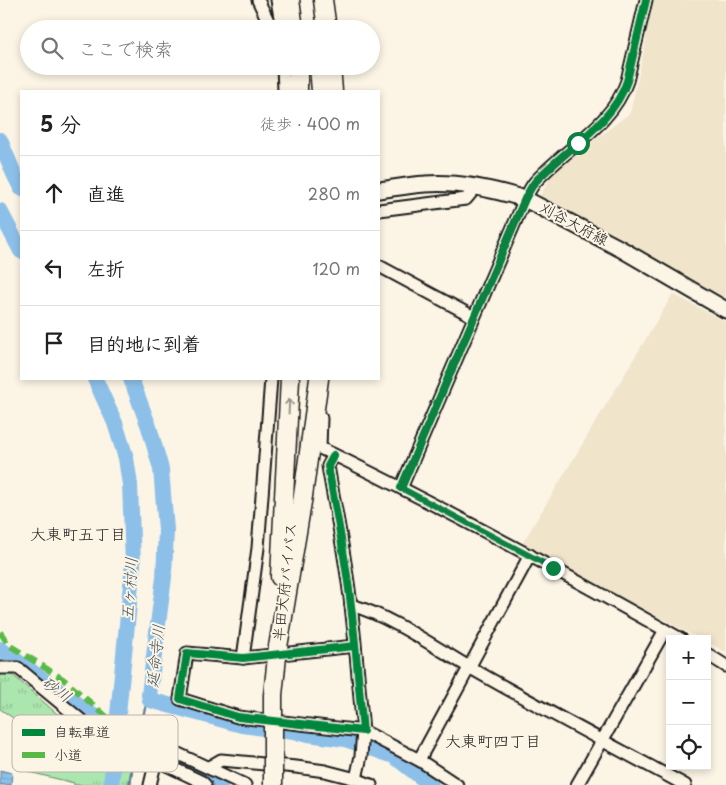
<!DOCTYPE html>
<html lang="ja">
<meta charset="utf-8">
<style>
:root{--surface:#fff;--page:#f6f6f6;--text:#202124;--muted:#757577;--line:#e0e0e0}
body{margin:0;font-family:"Playpen Sans","Klee One",sans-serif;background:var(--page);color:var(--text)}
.controls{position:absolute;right:15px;bottom:15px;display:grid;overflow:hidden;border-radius:0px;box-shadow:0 2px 8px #0003}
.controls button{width:45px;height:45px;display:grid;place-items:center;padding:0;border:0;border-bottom:1px solid var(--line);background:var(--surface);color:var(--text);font:25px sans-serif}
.stop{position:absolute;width:15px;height:15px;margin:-11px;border:4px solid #0b8043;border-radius:50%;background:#fff}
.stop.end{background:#0b8043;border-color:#fff;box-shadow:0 1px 5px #0008}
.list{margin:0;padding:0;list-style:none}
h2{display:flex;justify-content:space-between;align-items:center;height:65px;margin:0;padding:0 20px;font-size:21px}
h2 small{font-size:16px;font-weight:400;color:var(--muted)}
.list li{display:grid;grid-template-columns:32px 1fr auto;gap:15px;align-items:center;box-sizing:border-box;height:75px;padding:0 20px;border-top:1px solid var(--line)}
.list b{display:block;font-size:19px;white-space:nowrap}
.list em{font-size:16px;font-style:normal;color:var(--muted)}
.icon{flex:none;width:28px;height:28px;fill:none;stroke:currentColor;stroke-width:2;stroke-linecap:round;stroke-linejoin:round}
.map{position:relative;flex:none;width:726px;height:785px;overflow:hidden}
.search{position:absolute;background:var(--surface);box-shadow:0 2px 8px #0003;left:20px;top:20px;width:360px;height:55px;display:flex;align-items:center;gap:12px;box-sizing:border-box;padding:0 18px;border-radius:28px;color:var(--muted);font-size:19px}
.panel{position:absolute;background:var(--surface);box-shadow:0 2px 8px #0003;left:20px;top:90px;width:360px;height:290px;border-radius:0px}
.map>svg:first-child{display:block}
.built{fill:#f0e4ca}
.grass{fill:url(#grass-tufts);stroke:#638164}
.water{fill:url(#water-rules);stroke:#607e97}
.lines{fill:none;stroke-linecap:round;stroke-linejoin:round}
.stream{stroke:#607e97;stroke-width:2.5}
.river{stroke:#8dc0e9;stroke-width:16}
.minor-tunnel{stroke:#dad4c7;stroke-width:11;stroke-dasharray:11 5.5;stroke-linecap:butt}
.minor-casing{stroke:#1c1c1c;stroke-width:15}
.major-casing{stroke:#1c1c1c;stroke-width:19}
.highway-casing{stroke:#1c1c1c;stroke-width:21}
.minor{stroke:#fcf5e5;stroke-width:11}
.major{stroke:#fcf5e5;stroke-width:15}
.highway{stroke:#fcf5e5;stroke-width:18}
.highway-bridge-casing{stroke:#1c1c1c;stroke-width:21;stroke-linecap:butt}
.highway-bridge{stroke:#fcf5e5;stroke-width:18}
.quiet{stroke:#58b947;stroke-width:6;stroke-dasharray:12 6;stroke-linecap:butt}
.cycleway-casing{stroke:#fcf5e5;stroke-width:11}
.cycleway{stroke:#00873e;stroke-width:8}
.oneway{stroke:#97938b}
.route{stroke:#0b8043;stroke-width:6}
.labels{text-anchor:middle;stroke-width:4;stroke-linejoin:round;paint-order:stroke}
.street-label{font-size:15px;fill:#1c1c1c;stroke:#fcf5e5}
.neighbourhood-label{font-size:16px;fill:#1c1c1c;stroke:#fcf5e5}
.water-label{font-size:16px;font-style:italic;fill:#445564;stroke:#fcf5e5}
.key{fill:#fcf5e5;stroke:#b9b4a9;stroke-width:1}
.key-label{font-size:14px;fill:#1c1c1c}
</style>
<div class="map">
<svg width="726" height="785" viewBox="0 0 726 785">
<defs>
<pattern id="grass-tufts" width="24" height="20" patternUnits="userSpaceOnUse" patternTransform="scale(1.25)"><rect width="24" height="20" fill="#aae6ad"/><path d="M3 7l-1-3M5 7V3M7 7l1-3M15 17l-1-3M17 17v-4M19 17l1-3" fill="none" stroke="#92c594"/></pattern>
<pattern id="water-rules" width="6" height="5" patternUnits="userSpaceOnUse" patternTransform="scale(1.25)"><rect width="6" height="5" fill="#8dc0e9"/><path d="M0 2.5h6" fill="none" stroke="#79a4c7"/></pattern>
</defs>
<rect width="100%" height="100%" fill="#fcf5e5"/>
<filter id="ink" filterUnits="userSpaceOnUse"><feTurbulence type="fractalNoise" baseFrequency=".02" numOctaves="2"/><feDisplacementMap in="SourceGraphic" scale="10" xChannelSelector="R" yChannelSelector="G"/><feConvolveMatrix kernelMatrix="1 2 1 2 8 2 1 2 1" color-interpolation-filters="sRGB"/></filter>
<g filter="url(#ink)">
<g class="built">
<path d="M650,0h76v298l-186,-102 14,-25 76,-58 15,-67z"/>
<path d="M673,294l53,28v330l-19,-10v-3h-7l-178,-95z"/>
</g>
<path class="grass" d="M6,669l49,43 44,32 35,14 -3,27h-57v-2l-45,-11 6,-39 -35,-24v-35z"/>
<path class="water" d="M0,770l12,3 -1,12h-11z"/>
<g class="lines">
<g class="stream">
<path d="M139,730l10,-35"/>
<path d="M129,785l5,-30"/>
</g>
<g class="river">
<path d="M0,140l14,34 7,14"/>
<path d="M0,211l21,40"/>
<path d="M95,379l20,44 11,35 4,27 3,79 -15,150"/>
<path d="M131,379l18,48 12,42 5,61 -2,47 -15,118 1,5 92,25 103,14 49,17 37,29"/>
<path d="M0,649l117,84 103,52"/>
<path d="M111,785l4,-35"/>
</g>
<path class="minor-tunnel" d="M281,439l35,8"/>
<g class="minor-casing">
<g id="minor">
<path d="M258,0l14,29"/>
<path d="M277,0l5,29"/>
<path d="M283,66l1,25"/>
<path d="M379,210l87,-11 10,-12"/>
<path d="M379,266l95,51"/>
<path d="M316,447l4,1 1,-30"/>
<path d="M320,448c123,59 242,124 361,191"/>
<path d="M334,455l-6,11c8,47 18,93 23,140 5,41 8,83 12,125l-125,-14 -58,-18 7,-46 56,5 112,-12"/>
<path d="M401,488l124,-289c3,-6 6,-12 10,-17 30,-34 77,-56 92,-101l19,-81"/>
<path d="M351,605c37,10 84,42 118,62 71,41 144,79 216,118"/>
<path d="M707,654l19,12"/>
<path d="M243,658l15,-110 13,-169"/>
<path d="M0,668h18l75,62 109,52 3,3"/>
<path d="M172,751l73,34"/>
<path d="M419,760l111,-205"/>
<path d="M209,767l12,-7 75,7 29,4 31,8 15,6"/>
<path d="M356,779l5,-23 2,-25 56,29 38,25"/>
<path d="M150,785l6,-25"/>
<path d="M577,785l88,-155"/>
</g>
</g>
<g class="major-casing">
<path id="major" d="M379,190c15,-2 31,-5 46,-6 33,-3 68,5 100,15l96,50 105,61"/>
</g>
<g class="highway-casing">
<g id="highway">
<path d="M290,0l4,29"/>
<path d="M323,0l4,29"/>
<path d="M298,66v25"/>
<path d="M319,66l2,25"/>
<path d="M331,66l2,25"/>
<path d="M280,577l10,-198"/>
<path d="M278,647l25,-151 16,-117"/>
</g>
</g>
<use href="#minor" class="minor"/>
<use href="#major" class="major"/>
<use href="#highway" class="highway"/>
<g class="highway-bridge-casing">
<path id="highway-bridge" d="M273,785v-90l5,-48"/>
</g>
<use href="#highway-bridge" class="highway-bridge"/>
<path class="quiet" d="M0,632l9,13 54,34 44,38 48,23 17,11"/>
<g class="cycleway-casing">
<g id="cycleway">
<path d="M334,455l-6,11c8,47 18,93 23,140 5,41 8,83 12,125l-125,-14 -58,-18 7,-46 56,5 112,-12"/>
<path d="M401,488l124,-289c3,-6 6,-12 10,-17 30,-34 77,-56 92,-101l19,-81"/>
</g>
</g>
<use href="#cycleway" class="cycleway"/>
</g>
<defs><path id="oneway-shaft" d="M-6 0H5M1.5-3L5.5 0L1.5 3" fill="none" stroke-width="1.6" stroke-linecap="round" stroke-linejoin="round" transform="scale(1.25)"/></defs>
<use class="oneway" href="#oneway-shaft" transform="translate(289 406) rotate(-87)"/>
</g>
<g class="lines" filter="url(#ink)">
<path class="route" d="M553,568l-152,-80 124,-290 9,-15 44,-40"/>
</g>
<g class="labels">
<g class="street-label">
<text transform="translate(574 224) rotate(28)" y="5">刈谷大府線</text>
<text transform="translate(285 582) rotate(-84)" y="5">半田大府パイパス</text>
</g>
<g class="neighbourhood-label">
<text x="78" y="540">大東町五丁目</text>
<text x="493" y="747">大東町四丁目</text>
</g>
<g class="water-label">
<text transform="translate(129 589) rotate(-86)" y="6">五ヶ村川</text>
<text transform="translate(155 656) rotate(-84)" y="6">延命寺川</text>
<text transform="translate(57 689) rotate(36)" y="6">砂川</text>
</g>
</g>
<rect x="12" y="715" width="166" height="57" rx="8" class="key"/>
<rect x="22" y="729" width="23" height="7" fill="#00873e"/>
<rect x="22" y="752" width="23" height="6" fill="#58b947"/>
<g class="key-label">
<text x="54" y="737">自転車道</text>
<text x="54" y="760">小道</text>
</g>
</svg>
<div class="controls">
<button>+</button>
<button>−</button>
<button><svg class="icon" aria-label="locate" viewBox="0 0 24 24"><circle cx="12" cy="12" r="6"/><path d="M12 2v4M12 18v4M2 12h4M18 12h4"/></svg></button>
</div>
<div class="stop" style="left:578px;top:143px"></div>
<div class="stop end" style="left:553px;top:568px"></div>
<div class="search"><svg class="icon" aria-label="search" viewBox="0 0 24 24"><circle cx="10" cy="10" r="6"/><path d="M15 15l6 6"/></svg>ここで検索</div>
<section class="panel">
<h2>5 分<small>徒歩 · 400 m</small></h2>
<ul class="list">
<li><svg class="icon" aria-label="ahead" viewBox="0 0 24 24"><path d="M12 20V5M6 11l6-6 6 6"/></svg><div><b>直進</b></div><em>280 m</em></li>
<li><svg class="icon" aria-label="left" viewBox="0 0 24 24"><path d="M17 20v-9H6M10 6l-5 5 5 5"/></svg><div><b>左折</b></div><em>120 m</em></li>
<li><svg class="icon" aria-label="arrive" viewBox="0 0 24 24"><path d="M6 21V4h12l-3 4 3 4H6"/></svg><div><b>目的地に到着</b></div></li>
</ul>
</section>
</div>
